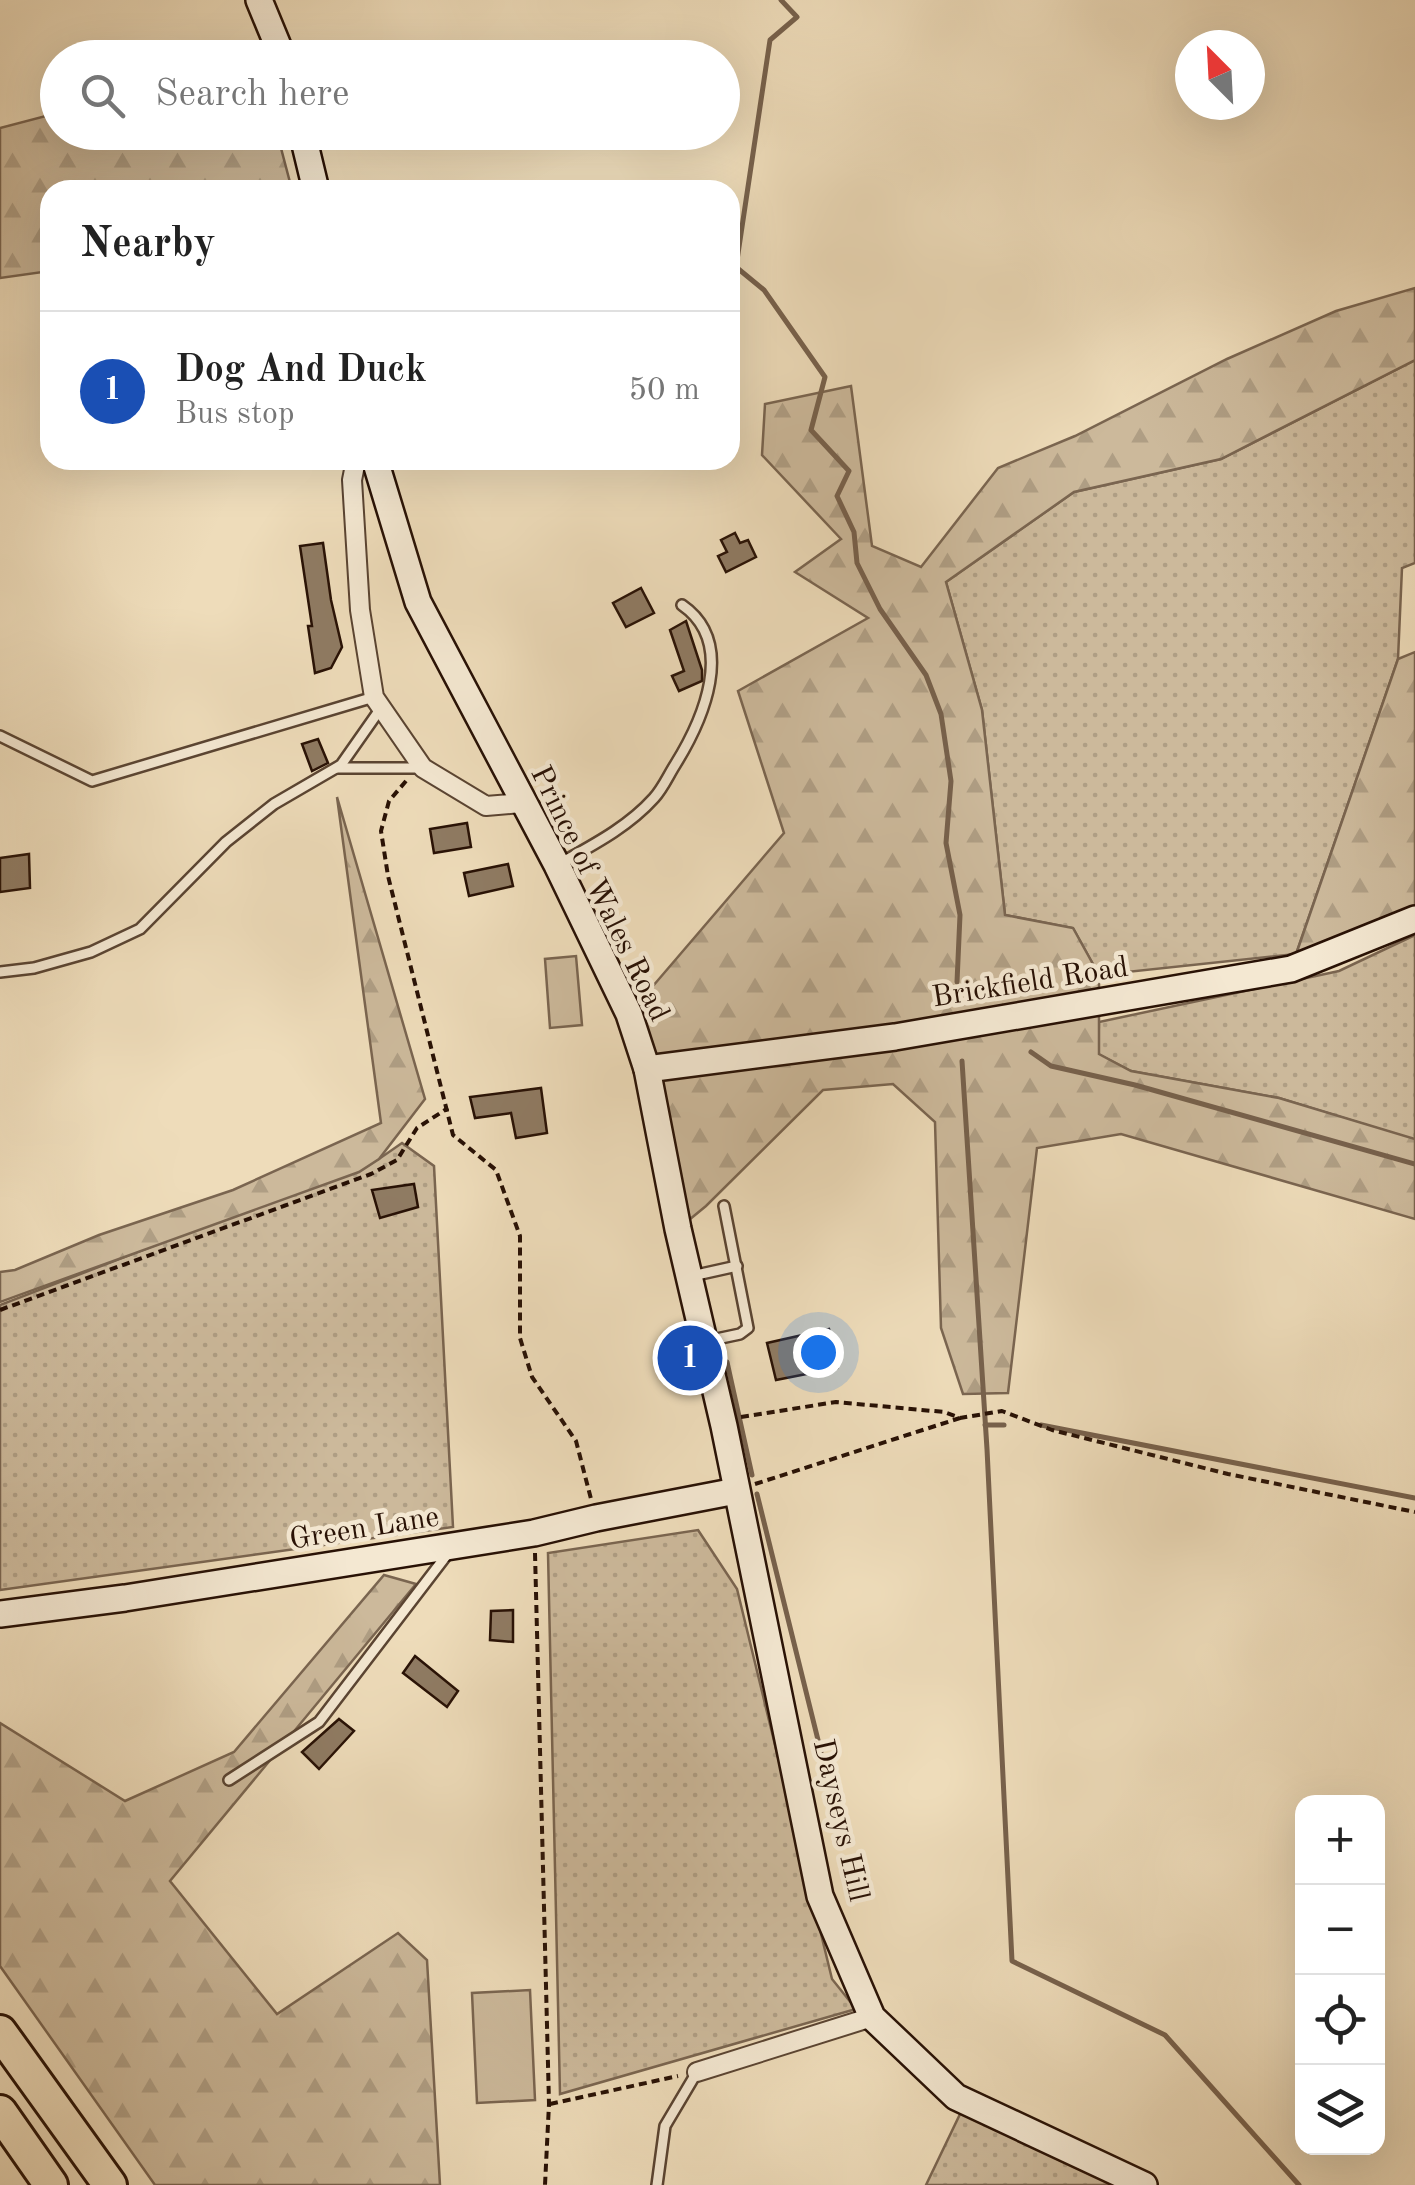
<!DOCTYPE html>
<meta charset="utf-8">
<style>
:root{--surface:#fff;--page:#f6f6f6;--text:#222;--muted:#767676;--line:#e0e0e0;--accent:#d93025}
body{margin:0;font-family:"Old Standard TT",serif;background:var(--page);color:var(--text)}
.controls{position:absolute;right:30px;bottom:30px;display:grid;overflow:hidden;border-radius:20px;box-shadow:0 10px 40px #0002}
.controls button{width:90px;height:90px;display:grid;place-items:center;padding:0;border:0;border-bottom:2px solid var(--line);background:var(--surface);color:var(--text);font:50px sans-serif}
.compass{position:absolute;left:1175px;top:30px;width:90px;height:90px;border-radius:50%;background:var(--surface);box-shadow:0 10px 40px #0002;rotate:336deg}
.you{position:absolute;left:818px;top:1352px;width:35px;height:35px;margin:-25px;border:8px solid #fff;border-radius:50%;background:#1a73e8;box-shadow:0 0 0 15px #1a73e833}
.badge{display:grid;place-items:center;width:65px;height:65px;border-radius:50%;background:var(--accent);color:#fff;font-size:32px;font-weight:700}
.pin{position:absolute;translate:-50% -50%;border:5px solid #fff;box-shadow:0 2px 10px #0006}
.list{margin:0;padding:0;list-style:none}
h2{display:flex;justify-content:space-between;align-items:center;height:130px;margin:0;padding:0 40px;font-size:42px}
h2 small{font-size:32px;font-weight:400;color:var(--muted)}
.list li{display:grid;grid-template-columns:65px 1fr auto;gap:30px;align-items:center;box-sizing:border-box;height:160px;padding:0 40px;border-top:2px solid var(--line)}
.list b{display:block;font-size:38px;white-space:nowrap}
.list p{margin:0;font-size:32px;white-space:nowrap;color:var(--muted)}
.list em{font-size:32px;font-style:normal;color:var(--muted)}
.icon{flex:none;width:55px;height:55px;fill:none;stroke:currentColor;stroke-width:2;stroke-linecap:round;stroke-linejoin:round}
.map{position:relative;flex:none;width:1415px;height:2185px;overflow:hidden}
.search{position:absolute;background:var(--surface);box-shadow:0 10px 40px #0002;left:40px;top:40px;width:700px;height:110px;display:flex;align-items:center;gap:25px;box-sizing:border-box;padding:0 35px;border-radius:55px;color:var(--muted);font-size:38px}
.panel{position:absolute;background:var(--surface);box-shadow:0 10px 40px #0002;left:40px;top:180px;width:700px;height:290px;border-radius:30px}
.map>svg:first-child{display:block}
.grass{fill:url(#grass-dots);stroke:#7a6550;stroke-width:2.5}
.forest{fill:url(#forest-firs);stroke:#7a6550;stroke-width:2.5}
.park{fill:#ccb99b;stroke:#7a6550;stroke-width:2.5}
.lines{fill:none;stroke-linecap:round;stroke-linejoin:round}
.stream{stroke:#77614c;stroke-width:5}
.building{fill:#8f7b63;stroke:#281105;stroke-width:2.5}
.lane-casing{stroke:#5a4432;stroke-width:14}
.street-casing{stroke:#5a4432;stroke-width:22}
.secondary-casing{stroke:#281105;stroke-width:30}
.highway-casing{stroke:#281105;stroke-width:38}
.path{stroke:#281105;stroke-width:4;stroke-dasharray:8 5;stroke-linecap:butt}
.lane{stroke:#f4e8d2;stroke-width:9}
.street{stroke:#f4e8d2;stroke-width:18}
.secondary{stroke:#f4e8d2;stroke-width:25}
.highway{stroke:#eedcba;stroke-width:32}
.labels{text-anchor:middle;stroke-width:9;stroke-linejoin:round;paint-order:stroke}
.street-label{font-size:30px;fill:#281105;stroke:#f4e8d2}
</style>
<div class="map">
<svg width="1415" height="2185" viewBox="0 0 1415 2185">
<defs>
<pattern id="grass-dots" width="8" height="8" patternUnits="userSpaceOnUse" patternTransform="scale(2.5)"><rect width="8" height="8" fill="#ccb99b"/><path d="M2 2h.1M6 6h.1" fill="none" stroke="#af9e84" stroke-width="1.8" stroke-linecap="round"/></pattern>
<pattern id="forest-firs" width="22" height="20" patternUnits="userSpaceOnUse" patternTransform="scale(2.5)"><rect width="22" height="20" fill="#ccb99b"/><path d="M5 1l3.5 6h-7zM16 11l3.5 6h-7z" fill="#af9e84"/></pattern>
</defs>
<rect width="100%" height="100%" fill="#eedcba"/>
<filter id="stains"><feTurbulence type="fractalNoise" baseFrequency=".002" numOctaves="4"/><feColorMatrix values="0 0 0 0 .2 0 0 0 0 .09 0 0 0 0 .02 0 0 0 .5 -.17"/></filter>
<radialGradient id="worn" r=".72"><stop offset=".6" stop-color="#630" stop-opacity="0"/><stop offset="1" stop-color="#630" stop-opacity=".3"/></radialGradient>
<g class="grass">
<path d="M1415,360v203l-13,5 -4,91 -102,295 -197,21 -26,-47 -68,-13 -23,-205 -36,-128 128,-90 147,-33z"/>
<path d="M1415,935v205l-136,-42 -148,-27 -33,-17 1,-32 240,-51z"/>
<path d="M402,1143l32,23 19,361 -453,63v-285l379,-146z"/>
<path d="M698,1530l39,59 95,390 24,30 -296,85 -12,-541z"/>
<path d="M962,2110l153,75h-189z"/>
</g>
<g class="forest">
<path d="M57,113l1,19 219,1 15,57h-242v81l-50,7v-150z"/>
<path d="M1415,288v72l-194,99 -147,33 -128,90 36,128 23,205 68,13 26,47v79l32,17 148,27 136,41v80l-294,-85 -84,14 -29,245 -45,1 -22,-66 -6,-206 -42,-38 -70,6 -117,116 -28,23 -49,-215 155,-181 -46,-142 130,-73 -73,-46 46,-33 -79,-84 3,-51 86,-18 21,160 49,21 77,-99 77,-32 152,-77 109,-48z"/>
<path d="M1415,652v267l-124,50 107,-310z"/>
<path d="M337,797l88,302 -46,60 -20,13 -359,130v-30l15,-2 84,-35 134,-45 148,-67z"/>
<path d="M384,1575l32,9 -246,297 107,133 121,-81 29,27 13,225h-285l-155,-219v-243l125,78 109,-49z"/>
</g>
<g class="park">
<path d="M576,956l6,69 -32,3 -5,-69z"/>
<path d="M530,1990l5,110 -58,3 -5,-110z"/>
</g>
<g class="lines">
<g class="stream">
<path d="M781,0l16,17 -27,23 -34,227 28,23 61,87 -14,53 38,41 -12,25 17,36 3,31 23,46 46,66 15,39 10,67 -5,62 14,72 -3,67"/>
<path d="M1031,1052l20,14 84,19 280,79"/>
<path d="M962,1061l25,388 25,512 153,74 134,150"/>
<path d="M727,1362l25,113"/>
<path d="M985,1425h19"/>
<path d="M1041,1425l374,73"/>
<path d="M757,1494l64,258"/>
</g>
</g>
<g class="building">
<path d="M735,533l5,10 8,-3 8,17 -30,15 -8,-16 9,-4 -6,-12z"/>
<path d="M323,543l8,57 11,47 -11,21 -16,5 -7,-47h4l-12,-80z"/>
<path d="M641,588l13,25 -28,14 -13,-24z"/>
<path d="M686,621l16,49v11l-23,10 -7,-15 12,-5 -14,-41z"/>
<path d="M318,739l10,24 -16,8 -10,-27z"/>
<path d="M467,823l4,24 -37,6 -4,-24z"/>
<path d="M29,854l1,34 -30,4v-34z"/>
<path d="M508,864l5,22 -44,10 -5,-23z"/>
<path d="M541,1088l6,45 -31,5 -5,-25 -36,5 -5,-21z"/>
<path d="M414,1184l4,23 -38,11 -8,-28z"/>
<path d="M829,1329l8,39 -61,12 -9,-37z"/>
<path d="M513,1610v32l-23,-2 1,-29z"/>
<path d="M415,1656l43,35 -11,16 -44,-34z"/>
<path d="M339,1719l15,12 -35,38 -17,-17z"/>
</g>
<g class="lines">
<g class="lane-casing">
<g id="lane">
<path d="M0,736l92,45 282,-84"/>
<path d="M337,768h86"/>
<path d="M559,864c34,-19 69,-37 95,-66 9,-10 14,-22 21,-33 28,-45 62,-122 7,-160"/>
<path d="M0,972l34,-4 57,-16 49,-23 86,-87 48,-38 67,-39 40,-57"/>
<path d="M692,1276l45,-10"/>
<path d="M707,1341l33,-7 8,-6 -24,-122"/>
<path d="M229,1780l90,-58 130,-170"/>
<path d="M657,2185l8,-59 32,-54"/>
</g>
</g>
<g class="street-casing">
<g id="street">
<path d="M356,460l-4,20 8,130 14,87 49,71 63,38 35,-3"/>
<path d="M697,2072l175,-55"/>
</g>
</g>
<g class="secondary-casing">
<g id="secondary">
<path d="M259,0l24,58"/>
<path d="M302,132l14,58"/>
<path d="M375,460l43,142 139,263 72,149 18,55 31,160 46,197 96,470 52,121 84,80 188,88"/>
<path d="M647,1069l248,-32 396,-68 124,-50"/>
<path d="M0,1614l125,-16 409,-65 62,-15 140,-27"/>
</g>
</g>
<g class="highway-casing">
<g id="highway">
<path d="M0,2032l110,153"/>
<path d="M0,2112l51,73"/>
</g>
</g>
<g class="path">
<path d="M406,781l-17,20 -8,30 7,45 65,259 43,35 24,66v102l12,39 44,64 15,58"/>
<path d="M0,1310l371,-136 26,-14 20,-32 31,-20"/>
<path d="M741,1417l95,-15 108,10 16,6 42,-7 50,19 176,44 187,38"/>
<path d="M755,1484l205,-66"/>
<path d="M535,1553l14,551 -4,81"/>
<path d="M550,2104l128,-28"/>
</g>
<use href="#lane" class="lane"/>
<use href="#street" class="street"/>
<use href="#secondary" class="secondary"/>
<use href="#highway" class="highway"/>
</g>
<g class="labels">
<g class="street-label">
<text transform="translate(601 893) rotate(64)" y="10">Prince of Wales Road</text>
<text transform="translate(1030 981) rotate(-9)" y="10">Brickfield Road</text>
<text transform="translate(364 1527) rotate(-9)" y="10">Green Lane</text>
<text transform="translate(842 1820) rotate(77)" y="10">Dayseys Hill</text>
</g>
</g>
<rect width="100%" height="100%" filter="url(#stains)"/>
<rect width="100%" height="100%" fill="url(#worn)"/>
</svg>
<div class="controls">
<button>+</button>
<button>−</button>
<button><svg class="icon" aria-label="locate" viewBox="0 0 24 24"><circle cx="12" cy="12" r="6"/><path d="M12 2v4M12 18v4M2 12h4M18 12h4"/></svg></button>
<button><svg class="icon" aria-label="layers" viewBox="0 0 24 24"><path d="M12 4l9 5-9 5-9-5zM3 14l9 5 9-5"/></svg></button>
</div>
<svg class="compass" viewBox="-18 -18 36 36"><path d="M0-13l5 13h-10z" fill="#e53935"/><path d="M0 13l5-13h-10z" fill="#767676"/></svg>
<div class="you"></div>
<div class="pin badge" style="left:690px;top:1358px;background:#1a4fb4">1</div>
<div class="search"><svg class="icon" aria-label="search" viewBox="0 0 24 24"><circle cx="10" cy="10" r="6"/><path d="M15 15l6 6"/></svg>Search here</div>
<section class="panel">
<h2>Nearby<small></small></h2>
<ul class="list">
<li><span class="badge" style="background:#1a4fb4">1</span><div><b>Dog And Duck</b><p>Bus stop</p></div><em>50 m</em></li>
</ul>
</section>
</div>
